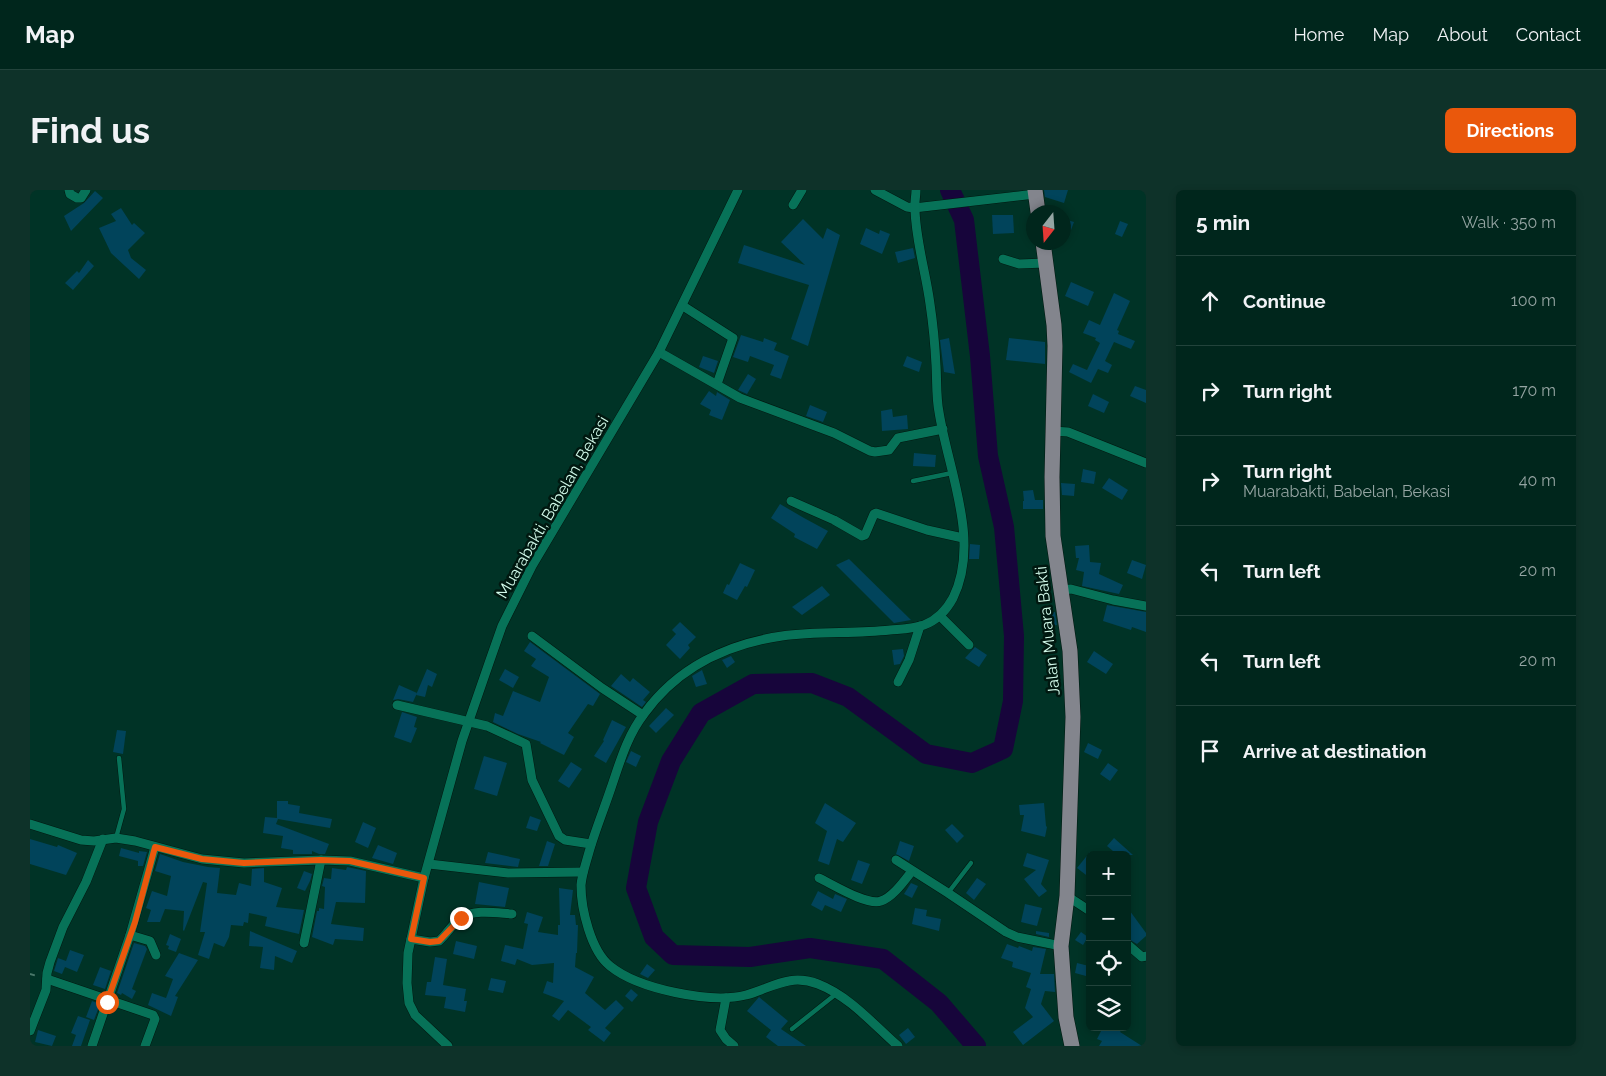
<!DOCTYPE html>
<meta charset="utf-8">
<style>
:root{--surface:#00261c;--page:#0e3229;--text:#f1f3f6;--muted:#95a5a3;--line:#22433b;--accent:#ea580c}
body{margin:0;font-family:Raleway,sans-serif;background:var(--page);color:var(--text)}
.controls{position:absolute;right:15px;bottom:15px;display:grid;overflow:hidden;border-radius:8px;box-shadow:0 2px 8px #0003}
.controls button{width:45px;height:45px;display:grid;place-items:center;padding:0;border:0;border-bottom:1px solid var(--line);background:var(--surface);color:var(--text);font:25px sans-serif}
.compass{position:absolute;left:996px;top:15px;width:45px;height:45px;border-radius:50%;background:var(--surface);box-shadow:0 2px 8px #0003;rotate:197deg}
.stop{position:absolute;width:15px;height:15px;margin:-11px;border:4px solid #ea580c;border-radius:50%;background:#fff}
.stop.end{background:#ea580c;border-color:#fff;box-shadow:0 1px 5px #0008}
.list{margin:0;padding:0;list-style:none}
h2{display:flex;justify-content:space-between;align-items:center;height:65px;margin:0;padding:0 20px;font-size:21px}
h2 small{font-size:16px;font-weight:400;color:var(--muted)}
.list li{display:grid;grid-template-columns:32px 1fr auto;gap:15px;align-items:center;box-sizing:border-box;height:90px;padding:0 20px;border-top:1px solid var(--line)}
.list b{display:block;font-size:19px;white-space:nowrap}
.list p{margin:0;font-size:16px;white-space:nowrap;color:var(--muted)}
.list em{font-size:16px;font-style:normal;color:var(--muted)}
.icon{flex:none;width:28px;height:28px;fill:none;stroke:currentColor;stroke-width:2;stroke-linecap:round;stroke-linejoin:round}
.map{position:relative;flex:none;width:1116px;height:856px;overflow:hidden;border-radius:8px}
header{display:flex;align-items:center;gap:30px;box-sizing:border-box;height:70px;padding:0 25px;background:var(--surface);border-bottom:1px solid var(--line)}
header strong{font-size:24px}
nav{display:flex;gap:28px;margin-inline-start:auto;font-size:18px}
.intro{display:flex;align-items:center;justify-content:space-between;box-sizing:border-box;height:120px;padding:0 30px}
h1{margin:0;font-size:35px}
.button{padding:12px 22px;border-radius:8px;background:var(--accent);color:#fff;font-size:18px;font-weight:700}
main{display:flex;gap:30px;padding:0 30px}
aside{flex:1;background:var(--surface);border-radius:8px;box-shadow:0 2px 8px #0003}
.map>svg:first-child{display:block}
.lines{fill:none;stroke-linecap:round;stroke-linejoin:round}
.river{stroke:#17053b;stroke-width:20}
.building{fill:#01445b}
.lane-casing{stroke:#001810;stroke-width:5.5}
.street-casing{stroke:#001810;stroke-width:10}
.primary-casing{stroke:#001810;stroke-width:16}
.path{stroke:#49786a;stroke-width:2;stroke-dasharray:5 2.5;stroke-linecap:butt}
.lane{stroke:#077258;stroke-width:4.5}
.street{stroke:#077258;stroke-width:9}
.primary{stroke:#83858d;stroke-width:15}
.route{stroke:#ea580c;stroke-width:6}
.labels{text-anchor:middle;stroke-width:5;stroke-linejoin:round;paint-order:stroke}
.street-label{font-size:16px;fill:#d2fbeb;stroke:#001810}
</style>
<header>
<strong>Map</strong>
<nav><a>Home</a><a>Map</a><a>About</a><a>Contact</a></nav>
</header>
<div class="intro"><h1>Find us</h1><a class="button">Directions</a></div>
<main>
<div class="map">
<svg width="1116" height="856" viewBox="0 0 1116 856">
<rect width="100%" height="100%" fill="#003326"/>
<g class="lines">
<path class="river" d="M920,0l14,30 16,136 8,100 16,71 10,109 -1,65 -10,48 -31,14 -46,-9 -78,-57 -36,-14 -59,1 -52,29 -30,48 -23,61 -12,66 18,49 19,18 77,2 60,-9 73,11 56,44 37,43"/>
</g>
<g class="building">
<path d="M1014,0h24l-4,13 -19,-6z"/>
<path d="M65,1l8,7 -32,33 -7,-15 20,-13z"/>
<path d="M91,18l11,17 2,-2 11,10 -17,17 3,8 15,12 -7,9 -28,-26 -12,-25 17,-7 -5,-7z"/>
<path d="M962,25h21l1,18 -21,1z"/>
<path d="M773,29l20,20 4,-11 13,7 -32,111 -17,-7 18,-54 -71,-22 6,-18 61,20 -24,-23z"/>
<path d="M1034,29l10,3 -3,8 -7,-2z"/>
<path d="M1090,31l8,3 -6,13 -7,-3z"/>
<path d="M836,38l13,6 1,-4 10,4 -8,20 -22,-10z"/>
<path d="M883,58l2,10 -17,5 -3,-11z"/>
<path d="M58,70l6,6 -21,24 -8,-7 12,-12 2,2z"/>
<path d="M1041,92l23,10 -6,14 -23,-10z"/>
<path d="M1084,103l16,8 -13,29 2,1 -1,3 17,7 -4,8 -17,-7 -9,19 7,4 -4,8 -10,-4 -7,14 -22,-11 4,-8 14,6 13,-27 -5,-3 1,-2 -13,-5 6,-13 11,5z"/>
<path d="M711,145l22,7 1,-4 13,5 -3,7 15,6 -8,23 -11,-4 4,-10 -24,-9 -2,6 -15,-5z"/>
<path d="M919,148l6,36 -11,-2 -4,-32z"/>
<path d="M979,148l36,4v22l-39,-4z"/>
<path d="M673,166l15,5 -4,12 -15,-6z"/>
<path d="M877,166l15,6 -3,10 -16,-6z"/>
<path d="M718,184l8,5 -9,15 -9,-4z"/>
<path d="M1105,196l11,4v13l-16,-7z"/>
<path d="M679,201l7,5 1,-4 13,8 -8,20 -13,-5 2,-5 -11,-6z"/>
<path d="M1063,204l16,8 -5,11 -16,-7z"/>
<path d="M780,215l17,7 -4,10 -17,-6z"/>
<path d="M862,219l1,8 14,-2 1,14 -26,2 -1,-20z"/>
<path d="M884,263l22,2 -1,12 -22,-1z"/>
<path d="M1053,279l13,3 -2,12 -13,-2z"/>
<path d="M1079,288l19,12 -6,10 -20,-12z"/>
<path d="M1031,293l14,1 -1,12 -12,-1z"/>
<path d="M1003,300l2,10h8v9h-20v-8h1l-1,-10z"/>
<path d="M750,314l24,14 24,13 -11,18 -23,-12 1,-3 -24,-16z"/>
<path d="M940,354l10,1 -1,14h-10z"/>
<path d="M1059,355l1,17 11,1 -2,11 24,11 -4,9 -37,-8 2,-14 -8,-2 3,-12h-3l-1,-12z"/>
<path d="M819,369l62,61 -17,3 -58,-58z"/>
<path d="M1102,370l14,5 -4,14 -15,-6z"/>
<path d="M710,373l15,7 -8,17 -2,-1 -8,14 -14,-7 4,-9 2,1z"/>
<path d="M792,396l8,9 -28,20 -10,-8z"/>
<path d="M1077,415l39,7v20l-14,-5 -1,3 -28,-9z"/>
<path d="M1025,422l2,13 -13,2 -2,-13z"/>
<path d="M650,432l16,15 -8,8 2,3 -10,11 -14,-14 10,-11 -4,-4z"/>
<path d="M500,452l70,52 -7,12 -5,-2 -20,29 6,4 -10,18 -24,-12 1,-1 -23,-8 -25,-12 2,-9 8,3 10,-25 27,11 9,-25 -18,-11 5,-7 -12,-8z"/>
<path d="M945,457l12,8 -8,12 -14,-9z"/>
<path d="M873,459l1,7 -4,8 -6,1 -2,-15z"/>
<path d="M1064,461l19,13 -7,10 -19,-12z"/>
<path d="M701,466l4,6 -8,6 -5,-8z"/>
<path d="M397,479l10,5 -5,13 -4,-2 -3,12 -9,-2z"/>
<path d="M475,479l14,8 -6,11 -14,-8z"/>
<path d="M672,480l5,14 -11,3 -4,-11z"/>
<path d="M591,484l9,8 3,-4 17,14 -7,8 3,2 -4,5 -31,-21z"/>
<path d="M369,495l18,8 -4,9 -15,-3 -5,1z"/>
<path d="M636,518l8,7 -18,18 -7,-7z"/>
<path d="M372,522l15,5 -3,10 3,1 -6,15 -17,-6z"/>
<path d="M582,530l14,7 -20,36 -12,-7 10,-15 -1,-1z"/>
<path d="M87,540l9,1 -3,23 -10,-2z"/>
<path d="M1058,553l14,7 -4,9 -14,-7z"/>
<path d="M601,561l10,5 -5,11 -10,-5z"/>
<path d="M454,566l23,7 -10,33 -23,-7z"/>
<path d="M541,572l11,7 -13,19 -11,-7z"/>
<path d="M1078,573l10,7 -8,11 -10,-7z"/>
<path d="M247,611h11v3l12,2 -1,7 33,6 -2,9 -52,-9 -2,5 53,20 -4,10h-6l-7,-3v3h-19v-4l-12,-2 2,-12 -20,-3 2,-16 12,1z"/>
<path d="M795,613l31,20 -13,19 -6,-3 -8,26 -11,-4 9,-30 -12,-8z"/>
<path d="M1014,613l2,23 1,1 -2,10 -24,-6 3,-16h-4l-1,-10z"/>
<path d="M500,626l11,4 -4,11 -11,-3z"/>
<path d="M333,632l13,6 -8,20 -13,-6z"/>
<path d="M922,634l12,12 -7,7 -12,-13z"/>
<path d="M1084,648l19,17h-24l4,-4 -6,-5z"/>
<path d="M0,649l27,8 1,-2 19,8 -11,22 -36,-11z"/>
<path d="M517,651l8,3 -7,22h-9z"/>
<path d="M870,651l14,5 -5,15 -13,-7z"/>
<path d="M348,655l19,8 -4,11 -21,-6z"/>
<path d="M91,658l18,5v-2l8,1 -4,14h-5v-5l-19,-5z"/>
<path d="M458,662l32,7 -2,8 -33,-4z"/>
<path d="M1060,662v26l-13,-10z"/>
<path d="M997,663l22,7 -8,24 6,7 -8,6 -15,-18 12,-9 -13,-4z"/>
<path d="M130,664l23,8 25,5 12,1 -3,25 19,2 3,-12 12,3 1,-17 12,-1v14l18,6 -6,19 28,3 -5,24 -34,-8 2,-9 -18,-4 -1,10 -4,-1 -1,4 -12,-1 -2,12 -5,10 -10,-4 -5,16 -11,-4 7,-23h-5l7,-49 -4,-1 -19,49 -1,-1 1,-19 -19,-2 -5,13h-13l4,-12 -5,-2 6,-17 15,5 4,-20 -16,-5z"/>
<path d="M828,670l12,4 -8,20 -11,-4z"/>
<path d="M317,677l19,4 -1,32 -29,-1 -5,22 33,4 -1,13 -28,-2 -2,6 -21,-8 5,-26h2v-3l5,1 1,-22 -3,-1 2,-8 7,1 1,-11 14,2z"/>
<path d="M274,681l8,3 -2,7 -5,10 -8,-3z"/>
<path d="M947,688l9,6 -12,16 -8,-7z"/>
<path d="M449,692l30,6 -4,19 -30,-3z"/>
<path d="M881,693l7,3 -6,12 -8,-4z"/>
<path d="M529,698l14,2 -3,25h5l1,10h2l-1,28h-1l-1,14 19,10 -9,16 20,17 11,-10 8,8 -19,20 6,5 -7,9 -16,-12 3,-3 -23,-17 -9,11 -7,-5 12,-15 -21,-8 4,-12 6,2 1,-20 -22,2 -15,-6 -2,6 -14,-4 4,-16 18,4 5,-25 -4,-1 3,-11 16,5 -5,15 20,3v-10h2z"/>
<path d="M788,701l15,8 2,-5 12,5 -6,13 -16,-7 -3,6 -11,-6z"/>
<path d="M995,714l17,4 -5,18 -16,-4z"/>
<path d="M1097,717l19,26v3l-9,8 -10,-6z"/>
<path d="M885,718l12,2 -1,6 15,3 -2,12 -27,-7z"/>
<path d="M220,741l47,20 -5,12 -17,-7 -1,14 -14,-2 3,-21 -14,-1z"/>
<path d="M1006,741l13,2v4l-13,-3z"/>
<path d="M1051,742l7,5 -5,8 -8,-5z"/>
<path d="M140,744l11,5 -5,13 -8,-3 1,-3 -3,-1z"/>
<path d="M426,751l21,5 -3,13 -21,-5z"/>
<path d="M104,753l11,3 2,3 -15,40 4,2 -4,8 -10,-6 -1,2 -4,-2z"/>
<path d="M977,754l11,4 1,-2 13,5 1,-4 13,2 -6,25h14l1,18 -10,-1 -4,13 13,17 -31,24 -10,-13 20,-15 -8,-9 6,-19 -5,-2 5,-14 -19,-6 1,-5 -12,-4z"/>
<path d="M40,760l14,5 -7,17 -12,-5 -3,7 -8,-3 4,-13 8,3z"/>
<path d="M149,763l19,7 -23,36 3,1 -7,19 -23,-11 4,-12 14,5 7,-19 -8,-3z"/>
<path d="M405,767l12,2 -4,26 23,4 -2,12h3l-2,11 -21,-4 2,-11 -21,-2 2,-13h4z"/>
<path d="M1047,773l12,3 -3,10 -11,-3z"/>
<path d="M617,774l8,6 -7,8 -8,-4z"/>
<path d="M70,777l11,4 -6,18 -12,-4z"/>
<path d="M461,788l15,3 -3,12 -15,-3z"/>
<path d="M601,799l7,6 -6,7 -7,-6z"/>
<path d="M729,807l29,24 -7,8 25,17h-28l-12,-9 5,-7 -24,-19z"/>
<path d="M62,811l8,3 -6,16 -8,-3z"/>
<path d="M48,826l12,4 -9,26h-9l4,-11 -5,-2z"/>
<path d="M1073,837h20l-3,5 22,14h-43l3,-5 -5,-2z"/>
<path d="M878,838l7,9 -9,7 -7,-9z"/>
<path d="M8,840l18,6 -4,10 -17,-4z"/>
</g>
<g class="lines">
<g class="lane-casing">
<g id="lane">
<path d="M883,291l39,-8"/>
<path d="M86,648l8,-29 -5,-51"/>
<path d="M918,703l23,-30"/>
<path d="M762,839l44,-35"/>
</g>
</g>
<g class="street-casing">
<g id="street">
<path d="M39,0l1,4 7,4h4l5,-8"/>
<path d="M845,0l32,17 7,1 121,-14"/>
<path d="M763,15l9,-15"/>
<path d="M973,69l16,5 26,-1"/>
<path d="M653,116l50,32 -16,46"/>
<path d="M629,162l81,46 94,35 36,18 5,1 14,-2 9,-12 45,-9"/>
<path d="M1023,241l15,1 78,31"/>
<path d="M761,311l43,19 28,16 3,-1 9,-21 2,-1 51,17 36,8"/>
<path d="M1031,400l10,-1 42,11 33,6"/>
<path d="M910,426l29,29"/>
<path d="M502,446l70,52 41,27"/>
<path d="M868,492l11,-22 11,-34"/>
<path d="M367,515l90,21 39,18 6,36 27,56 6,4 26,4"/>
<path d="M0,634l51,16 13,1 22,-3 19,3 67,18 42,4 77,-3 29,1 74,17"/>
<path d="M866,670l52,33 58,39 11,5 44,9"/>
<path d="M399,674l79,9 75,-1"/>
<path d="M789,688c13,6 48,28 62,23 12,-4 23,-20 31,-30"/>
<path d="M1037,706l23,15"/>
<path d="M100,745l20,6 6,14"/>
<path d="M381,749l19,3 9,-1c8,-7 13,-17 22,-23 13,-9 35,-5 51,-4"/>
<path d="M274,753l17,-83"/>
<path d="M1097,754l15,13 4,-1"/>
<path d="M17,789l106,36 2,4 -10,27"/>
<path d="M696,808l-6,32 6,9 8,7"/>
<path d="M0,841l16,-41 1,-17 3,-11 13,-35 23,-45 17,-43"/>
<path d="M62,856l38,-111 25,-88"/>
<path d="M418,856l-33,-31 -6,-12 -2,-20 1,-30 16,-75 38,-137 27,-78 13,-37 30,-60 127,-214 79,-162"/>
<path d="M868,856c-25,-22 -49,-50 -80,-62 -29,-11 -46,4 -72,11 -35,9 -108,-6 -136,-29 -19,-15 -29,-57 -29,-81 1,-11 5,-22 8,-33 6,-21 15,-43 22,-64 9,-26 16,-52 33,-74 33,-46 83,-70 138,-78 36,-5 72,-2 108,-6 11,-1 23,-1 34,-5 13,-5 22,-14 29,-27 28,-57 -5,-128 -14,-186 -3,-15 -2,-31 -3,-47 -1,-20 -3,-41 -6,-61 -4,-31 -14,-62 -15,-94 -1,-6 1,-13 1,-20"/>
</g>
</g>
<g class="primary-casing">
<g id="primary">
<path d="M1005,0l3,22"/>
<path d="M1013,52l11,83 1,21 -3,131 1,59 17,115 3,66 -6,179 -6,50 5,71 6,29"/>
</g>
</g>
<path class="path" d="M0,784l7,2"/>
<use href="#lane" class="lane"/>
<use href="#street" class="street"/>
<use href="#primary" class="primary"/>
</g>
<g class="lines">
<path class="route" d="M77,812l28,-80 20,-75 47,12 42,4 76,-3 30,1 74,17 -13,61 19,3 9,-1 22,-23"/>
</g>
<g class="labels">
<g class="street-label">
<text transform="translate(522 317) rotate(-60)" y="6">Muarabakti, Babelan, Bekasi</text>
<text transform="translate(1017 441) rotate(-96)" y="6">Jalan Muara Bakti</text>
</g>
</g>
</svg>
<div class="controls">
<button>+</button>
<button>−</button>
<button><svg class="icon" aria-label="locate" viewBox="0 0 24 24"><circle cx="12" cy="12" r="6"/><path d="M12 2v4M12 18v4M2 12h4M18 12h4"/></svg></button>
<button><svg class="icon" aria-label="layers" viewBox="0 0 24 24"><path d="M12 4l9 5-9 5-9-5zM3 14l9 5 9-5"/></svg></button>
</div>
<svg class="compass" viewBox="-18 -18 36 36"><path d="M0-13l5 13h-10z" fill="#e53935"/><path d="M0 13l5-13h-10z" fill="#95a5a3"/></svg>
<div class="stop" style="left:77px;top:812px"></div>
<div class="stop end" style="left:431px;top:728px"></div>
</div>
<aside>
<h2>5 min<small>Walk · 350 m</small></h2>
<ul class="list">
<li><svg class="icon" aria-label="ahead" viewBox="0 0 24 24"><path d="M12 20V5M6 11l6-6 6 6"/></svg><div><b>Continue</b></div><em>100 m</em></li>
<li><svg class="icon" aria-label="right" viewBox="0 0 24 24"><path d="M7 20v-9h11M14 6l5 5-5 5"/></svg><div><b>Turn right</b></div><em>170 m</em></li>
<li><svg class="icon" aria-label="right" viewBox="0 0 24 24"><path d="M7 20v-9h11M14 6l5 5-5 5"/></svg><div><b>Turn right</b><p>Muarabakti, Babelan, Bekasi</p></div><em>40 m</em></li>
<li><svg class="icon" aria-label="left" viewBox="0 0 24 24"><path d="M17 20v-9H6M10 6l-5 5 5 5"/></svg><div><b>Turn left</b></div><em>20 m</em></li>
<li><svg class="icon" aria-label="left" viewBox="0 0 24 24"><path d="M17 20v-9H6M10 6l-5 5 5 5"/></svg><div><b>Turn left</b></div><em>20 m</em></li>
<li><svg class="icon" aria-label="arrive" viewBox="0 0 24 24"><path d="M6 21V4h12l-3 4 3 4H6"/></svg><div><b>Arrive at destination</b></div></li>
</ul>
</aside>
</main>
